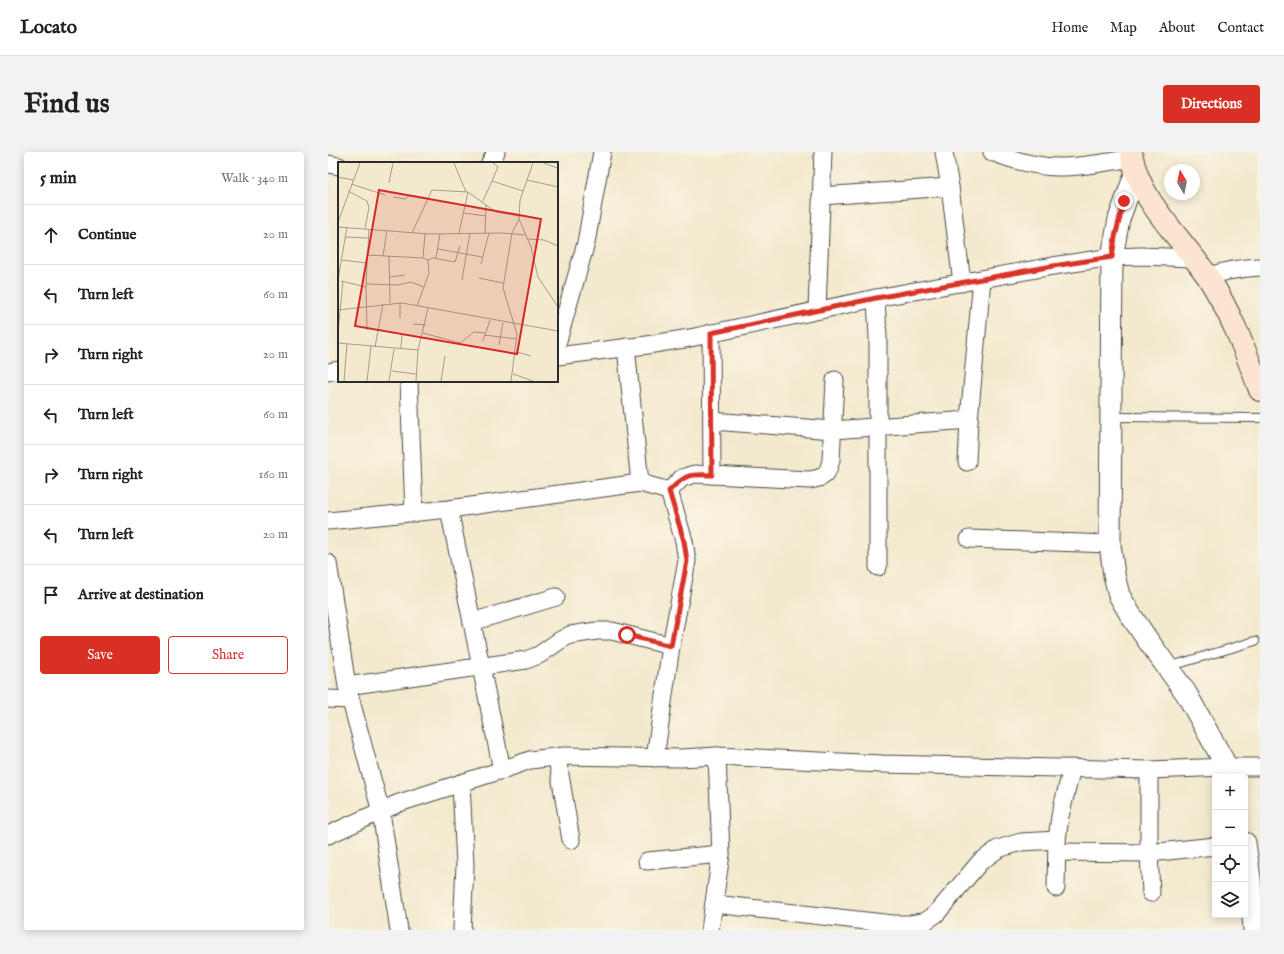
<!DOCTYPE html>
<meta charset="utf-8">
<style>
:root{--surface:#fff;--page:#f2f2f2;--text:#202124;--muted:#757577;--line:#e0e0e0;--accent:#d93025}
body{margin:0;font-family:"IM FELL English",serif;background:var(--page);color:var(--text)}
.controls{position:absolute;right:12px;bottom:12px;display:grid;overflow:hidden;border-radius:4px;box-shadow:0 2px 10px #0003}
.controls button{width:36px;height:36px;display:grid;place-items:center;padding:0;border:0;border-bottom:1px solid var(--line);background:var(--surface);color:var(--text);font:20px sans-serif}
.compass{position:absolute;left:836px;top:12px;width:36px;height:36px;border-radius:50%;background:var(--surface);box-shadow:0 2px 10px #0003;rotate:350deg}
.stop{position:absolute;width:12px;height:12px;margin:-9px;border:3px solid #d93025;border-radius:50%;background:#fff}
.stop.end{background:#d93025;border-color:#fff;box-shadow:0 1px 4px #0008}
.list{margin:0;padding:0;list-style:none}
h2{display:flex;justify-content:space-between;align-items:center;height:52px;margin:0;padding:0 16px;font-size:17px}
h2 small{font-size:13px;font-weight:400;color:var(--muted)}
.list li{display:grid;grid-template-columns:26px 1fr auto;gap:12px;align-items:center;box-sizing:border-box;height:60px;padding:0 16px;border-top:1px solid var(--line)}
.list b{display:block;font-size:15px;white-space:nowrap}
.list em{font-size:13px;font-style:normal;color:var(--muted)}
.actions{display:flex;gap:8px;padding:12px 16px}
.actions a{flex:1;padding:9px 0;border:1px solid var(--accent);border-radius:4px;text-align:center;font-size:14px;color:var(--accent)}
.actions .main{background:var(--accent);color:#fff}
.icon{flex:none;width:22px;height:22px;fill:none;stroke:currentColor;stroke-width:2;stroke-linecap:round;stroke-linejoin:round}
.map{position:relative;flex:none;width:932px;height:778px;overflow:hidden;border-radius:4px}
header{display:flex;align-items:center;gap:24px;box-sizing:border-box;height:56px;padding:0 20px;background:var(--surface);border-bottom:1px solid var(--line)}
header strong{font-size:19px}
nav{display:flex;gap:22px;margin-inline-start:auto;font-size:14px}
.intro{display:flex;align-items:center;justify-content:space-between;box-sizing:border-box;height:96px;padding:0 24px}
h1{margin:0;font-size:28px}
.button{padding:10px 18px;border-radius:4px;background:var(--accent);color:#fff;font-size:14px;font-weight:700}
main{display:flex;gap:24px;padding:0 24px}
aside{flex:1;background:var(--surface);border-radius:4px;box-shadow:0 2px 10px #0003}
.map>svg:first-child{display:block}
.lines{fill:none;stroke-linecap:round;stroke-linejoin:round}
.service-casing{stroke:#494843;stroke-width:10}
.minor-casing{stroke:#494843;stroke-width:19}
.tertiary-casing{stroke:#494843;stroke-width:23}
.secondary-casing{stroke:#494843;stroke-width:24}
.service{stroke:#fff;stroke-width:8}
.minor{stroke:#fff;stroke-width:17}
.tertiary{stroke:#fff;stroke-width:21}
.secondary{stroke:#fce5d0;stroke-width:22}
.route{stroke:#d93025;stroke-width:5}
.inset-road{fill:none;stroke:#a39d8d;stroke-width:1}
.view{fill:#d62828;fill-opacity:0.15;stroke:#d62828;stroke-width:2}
.inset-edge{fill:none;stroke:#2b2b2b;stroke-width:2}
</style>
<header>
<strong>Locato</strong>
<nav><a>Home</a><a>Map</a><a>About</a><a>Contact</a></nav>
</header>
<div class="intro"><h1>Find us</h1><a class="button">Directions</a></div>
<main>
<aside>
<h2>5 min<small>Walk · 340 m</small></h2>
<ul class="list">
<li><svg class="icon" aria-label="ahead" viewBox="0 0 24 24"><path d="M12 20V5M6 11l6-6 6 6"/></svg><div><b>Continue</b></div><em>20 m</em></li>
<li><svg class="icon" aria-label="left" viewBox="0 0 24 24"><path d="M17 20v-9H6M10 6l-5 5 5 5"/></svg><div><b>Turn left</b></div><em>60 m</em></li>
<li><svg class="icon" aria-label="right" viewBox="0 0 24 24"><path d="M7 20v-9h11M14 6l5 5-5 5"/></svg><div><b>Turn right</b></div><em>20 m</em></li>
<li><svg class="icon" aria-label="left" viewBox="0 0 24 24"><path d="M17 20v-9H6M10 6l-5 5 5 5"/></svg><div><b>Turn left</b></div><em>60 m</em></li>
<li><svg class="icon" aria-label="right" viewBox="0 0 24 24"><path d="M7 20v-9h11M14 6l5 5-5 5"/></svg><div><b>Turn right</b></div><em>160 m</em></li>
<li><svg class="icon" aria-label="left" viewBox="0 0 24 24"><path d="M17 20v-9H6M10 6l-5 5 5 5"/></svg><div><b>Turn left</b></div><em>20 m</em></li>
<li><svg class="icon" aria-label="arrive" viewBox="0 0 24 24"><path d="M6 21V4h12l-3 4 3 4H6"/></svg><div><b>Arrive at destination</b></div></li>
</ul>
<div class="actions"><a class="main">Save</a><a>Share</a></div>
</aside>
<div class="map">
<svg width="932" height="778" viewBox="0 0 932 778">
<rect width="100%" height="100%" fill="#fcf5e5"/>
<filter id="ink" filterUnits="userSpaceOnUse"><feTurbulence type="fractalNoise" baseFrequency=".025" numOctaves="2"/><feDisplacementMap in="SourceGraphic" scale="8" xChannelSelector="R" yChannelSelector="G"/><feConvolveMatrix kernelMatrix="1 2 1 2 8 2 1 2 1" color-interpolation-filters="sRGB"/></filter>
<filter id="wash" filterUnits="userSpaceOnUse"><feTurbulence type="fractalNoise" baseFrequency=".012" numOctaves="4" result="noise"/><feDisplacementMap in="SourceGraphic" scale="16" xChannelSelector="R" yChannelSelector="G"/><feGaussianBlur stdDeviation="0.9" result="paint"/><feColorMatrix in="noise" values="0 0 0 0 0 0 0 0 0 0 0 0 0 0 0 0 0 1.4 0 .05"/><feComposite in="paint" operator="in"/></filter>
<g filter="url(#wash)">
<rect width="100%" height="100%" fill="#f3e9ce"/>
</g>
<g filter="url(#ink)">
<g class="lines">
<g class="service-casing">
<g id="service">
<path d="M783,265l149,1"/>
<path d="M840,515l87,-26"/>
</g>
</g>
<g class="minor-casing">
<g id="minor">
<path d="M616,0l6,35 12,96"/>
<path d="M664,0c21,8 44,15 66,15 25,0 49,-5 74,-9"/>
<path d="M162,11l6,-11"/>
<path d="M0,12l11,2"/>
<path d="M493,44l129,-9"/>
<path d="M879,125c18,-7 34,-9 53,-10"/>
<path d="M548,146l2,39v230"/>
<path d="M489,158l6,-158"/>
<path d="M383,181l1,142"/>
<path d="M229,192l29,-101 16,-91"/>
<path d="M298,195l14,136"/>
<path d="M229,204l90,-11 43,-7 186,-40 177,-32 59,-9 29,-1 52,2"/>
<path d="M0,220l11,-2"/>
<path d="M81,229l5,132"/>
<path d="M384,269l121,9 136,-10"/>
<path d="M639,310l2,-42 13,-141"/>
<path d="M341,339l13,-13 12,-4 115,6c15,-2 19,-5 22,-20l4,-80"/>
<path d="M121,357l53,261"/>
<path d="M0,369l121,-12 191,-26 29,8 15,50 3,20 -16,85 -16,112"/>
<path d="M641,387l141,5"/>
<path d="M0,411l19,123 34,126 18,118"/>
<path d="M144,470l84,-25"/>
<path d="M19,534l179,-26 13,-5 20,-14 11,-6 27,-4h15l59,15"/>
<path d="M0,547l23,1"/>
<path d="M229,605l14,83"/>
<path d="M821,618v83l2,40"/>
<path d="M133,631l4,82 -3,65"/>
<path d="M0,683l71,-32 103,-33 28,-10 34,-4 117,2 36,-2 165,8 267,6 78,-3h33"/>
<path d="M729,700l92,1 66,-7"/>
<path d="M319,709l74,-7"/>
<path d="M728,736l1,-48 3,-24 12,-48"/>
<path d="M386,752l179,20h17l16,-3 10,-7 44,-52 18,-13 23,-7 36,-2"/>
<path d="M382,778l11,-76 -4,-98"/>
</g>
</g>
<g class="tertiary-casing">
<g id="tertiary">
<path d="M808,20l-17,47 -7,38 -2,287 4,31 5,20 11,19 19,28 37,51 41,74 3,10"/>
<path d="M917,691l5,35 4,52"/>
</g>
</g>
<g class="secondary-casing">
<path id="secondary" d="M803,0c7,49 51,86 77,125 23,36 37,73 52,113"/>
</g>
<use href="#service" class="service"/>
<use href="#minor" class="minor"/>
<use href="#tertiary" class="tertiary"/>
<use href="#secondary" class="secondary"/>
</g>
</g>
<g class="lines" filter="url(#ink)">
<path class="route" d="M299,483l44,11 16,-85 -3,-20 -15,-50c17,-17 19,-17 43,-16l-1,-142 165,-35 177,-32 59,-9 3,-20 9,-36"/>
</g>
<g transform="translate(10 10)">
<rect width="220" height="220" fill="#f3e9ce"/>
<path class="inset-road" d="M116,1l12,29M195,1l-13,37 -1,19 12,28 7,30 20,30M206,1l13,5M0,15l15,3M189,18l31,7M154,19l6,-14 -5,-4M51,21l4,-20M13,22l34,11M10,29l19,10 2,7 -4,20M55,35l12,2 5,-4 17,3M145,39l9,-20 31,10M126,51l22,3M0,60l22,-59M0,65l91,7 73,-1 24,2M74,71l20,-43 36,2 28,20 23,4M121,71l9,-41M147,71l1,-28M8,75l22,1M190,77l16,1 14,6M100,87l44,8M29,93l56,3 5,2 1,13 -12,33M45,94l4,-26M51,94l1,47M85,96l2,-24M98,96l4,-24M4,98l24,3M90,98l5,-2 22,4 5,-16M143,102l8,-31M52,115l15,-2M141,116l24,5M0,118l9,-53M124,118l8,-47M3,119l25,6M28,122l32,1 13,-3 13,5M0,148l64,-7 156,28M62,156v-15M75,162l13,1M29,168l-1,-46 3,-55M0,170l5,-51M85,171l37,10 14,-11 11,1M146,173l33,4M145,179l7,-21M0,181l80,7M161,183l4,-22M37,185l8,-43M63,187l1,-15M179,190l14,4M54,209l24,3M175,212l20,7M6,219l3,-37M29,219l4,-35M51,219l5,-32M78,219l2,-31 10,-42M103,219l4,-25M173,219l6,-47 -14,-46 9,-55 7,-14"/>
<path class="view" d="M41,28l162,29 -24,135 -162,-28z"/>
<rect width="220" height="220" class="inset-edge"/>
</g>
</svg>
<div class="controls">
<button>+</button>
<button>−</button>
<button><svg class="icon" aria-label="locate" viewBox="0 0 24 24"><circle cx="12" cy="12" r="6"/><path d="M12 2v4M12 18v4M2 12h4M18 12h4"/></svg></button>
<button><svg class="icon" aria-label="layers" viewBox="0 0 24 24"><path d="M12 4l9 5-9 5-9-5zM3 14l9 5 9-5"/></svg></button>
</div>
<svg class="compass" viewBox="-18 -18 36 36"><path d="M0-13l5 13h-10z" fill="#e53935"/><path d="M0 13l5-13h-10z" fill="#757577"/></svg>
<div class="stop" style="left:299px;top:483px"></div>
<div class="stop end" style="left:796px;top:49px"></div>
</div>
</main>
